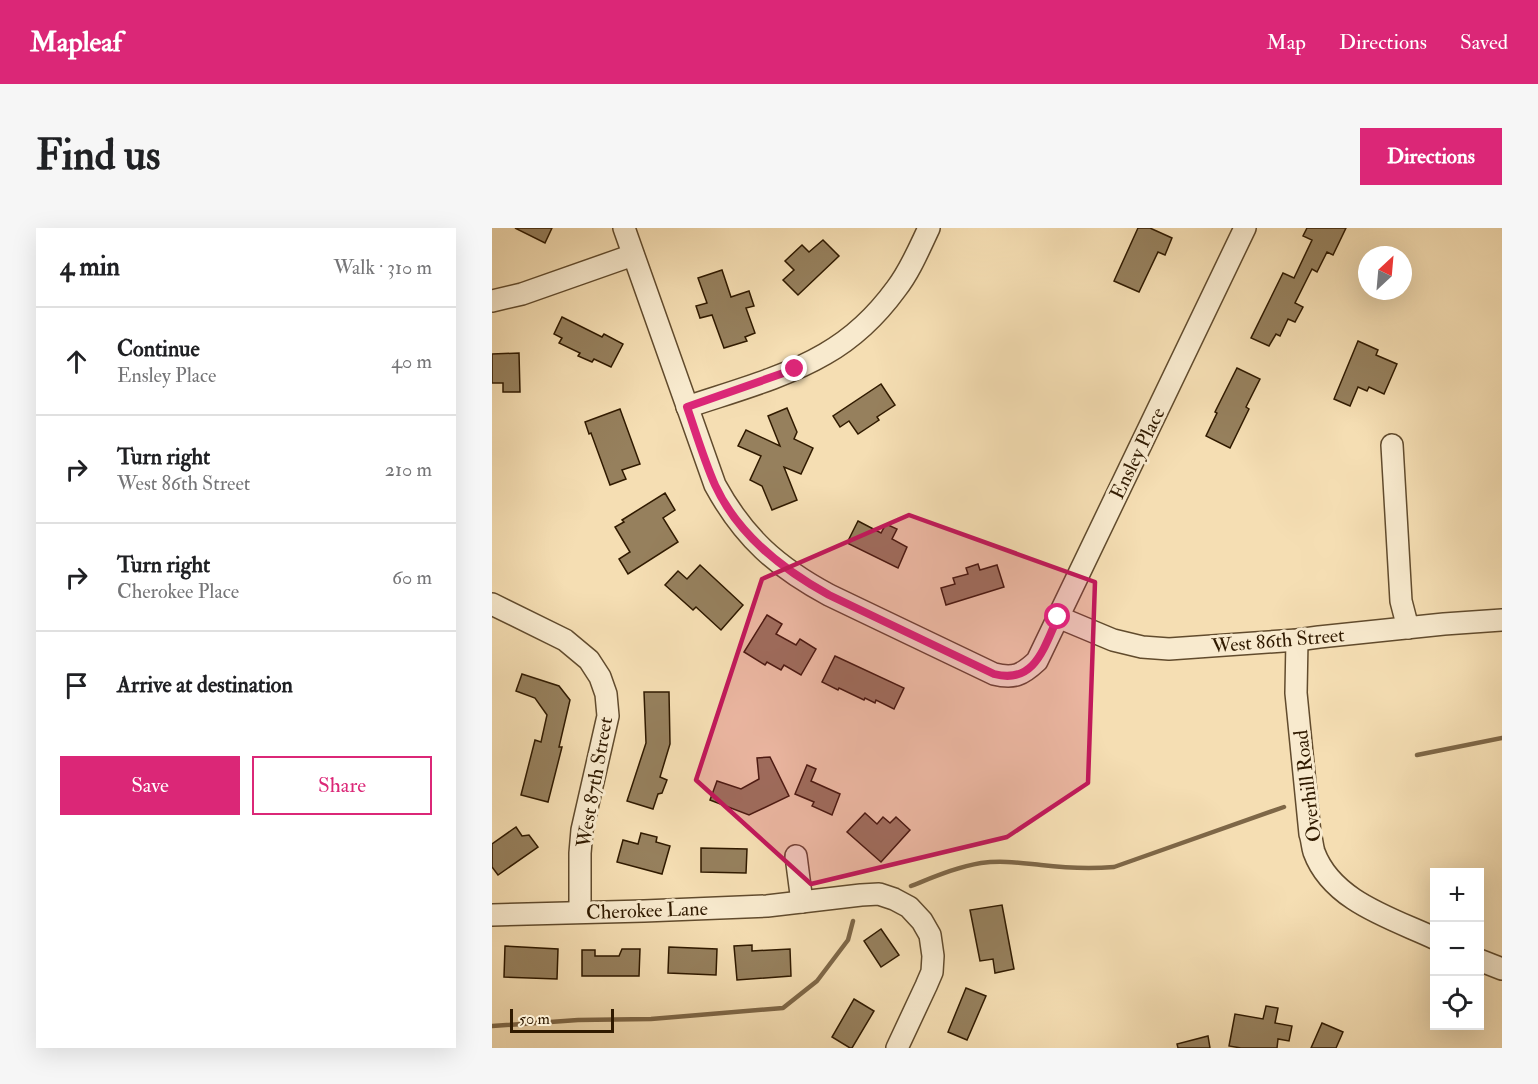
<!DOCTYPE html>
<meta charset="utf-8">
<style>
:root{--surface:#fff;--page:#f6f6f6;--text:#202124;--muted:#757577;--line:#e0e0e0;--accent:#db2777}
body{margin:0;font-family:"IM FELL Double Pica",serif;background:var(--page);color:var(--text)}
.controls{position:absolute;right:18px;bottom:18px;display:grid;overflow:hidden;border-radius:0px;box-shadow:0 6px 24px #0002}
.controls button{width:54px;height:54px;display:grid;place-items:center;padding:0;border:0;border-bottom:2px solid var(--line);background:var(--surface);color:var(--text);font:30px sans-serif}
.compass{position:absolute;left:866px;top:18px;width:54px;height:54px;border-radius:50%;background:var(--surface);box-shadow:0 6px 24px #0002;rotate:26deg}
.scale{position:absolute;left:18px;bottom:15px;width:104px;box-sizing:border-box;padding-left:6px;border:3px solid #301a00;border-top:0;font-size:16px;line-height:21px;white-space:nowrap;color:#301a00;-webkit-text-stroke:4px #f8eace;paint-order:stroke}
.stop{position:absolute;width:18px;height:18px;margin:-14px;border:4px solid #db2777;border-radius:50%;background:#fff}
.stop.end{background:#db2777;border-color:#fff;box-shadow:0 2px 6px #0008}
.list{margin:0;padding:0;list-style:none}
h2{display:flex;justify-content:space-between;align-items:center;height:78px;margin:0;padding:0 24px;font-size:26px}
h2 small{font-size:20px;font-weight:400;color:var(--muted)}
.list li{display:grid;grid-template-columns:39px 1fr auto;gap:18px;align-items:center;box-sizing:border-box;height:108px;padding:0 24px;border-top:2px solid var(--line)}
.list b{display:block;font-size:22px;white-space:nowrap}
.list p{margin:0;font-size:20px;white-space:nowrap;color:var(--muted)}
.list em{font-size:20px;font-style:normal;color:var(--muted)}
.actions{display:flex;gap:12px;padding:18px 24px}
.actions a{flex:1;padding:14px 0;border:2px solid var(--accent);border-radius:0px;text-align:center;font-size:21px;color:var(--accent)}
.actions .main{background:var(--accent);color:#fff}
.icon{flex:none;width:33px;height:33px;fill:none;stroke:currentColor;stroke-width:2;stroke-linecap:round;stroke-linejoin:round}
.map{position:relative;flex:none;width:1010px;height:820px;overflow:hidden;border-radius:0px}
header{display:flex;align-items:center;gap:36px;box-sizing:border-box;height:84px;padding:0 30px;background:var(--accent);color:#fff}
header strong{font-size:28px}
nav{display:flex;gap:33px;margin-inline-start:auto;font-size:21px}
.intro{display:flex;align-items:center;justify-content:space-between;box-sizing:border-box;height:144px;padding:0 36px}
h1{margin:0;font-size:42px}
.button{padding:15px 27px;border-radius:0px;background:var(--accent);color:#fff;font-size:21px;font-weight:700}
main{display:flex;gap:36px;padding:0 36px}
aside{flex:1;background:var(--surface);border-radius:0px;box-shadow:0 6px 24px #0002}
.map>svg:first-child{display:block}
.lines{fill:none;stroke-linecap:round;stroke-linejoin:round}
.stream{stroke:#7e6747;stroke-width:4.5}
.building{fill:#96805d;stroke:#301a00;stroke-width:1.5}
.minor-casing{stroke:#614b2d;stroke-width:24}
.minor{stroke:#f8eace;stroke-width:21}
.route{stroke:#db2777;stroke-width:8}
.marked{fill:#c2185b;fill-opacity:0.2;stroke:#c2185b;stroke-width:4.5;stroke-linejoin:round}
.labels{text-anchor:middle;stroke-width:6;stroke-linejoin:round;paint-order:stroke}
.street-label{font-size:20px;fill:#301a00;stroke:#f8eace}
</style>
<header>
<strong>Mapleaf</strong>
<nav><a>Map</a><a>Directions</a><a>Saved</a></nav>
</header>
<div class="intro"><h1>Find us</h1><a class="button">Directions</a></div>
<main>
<aside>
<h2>4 min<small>Walk · 310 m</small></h2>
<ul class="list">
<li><svg class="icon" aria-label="ahead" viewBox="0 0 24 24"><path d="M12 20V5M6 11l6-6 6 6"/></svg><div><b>Continue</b><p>Ensley Place</p></div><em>40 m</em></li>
<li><svg class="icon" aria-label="right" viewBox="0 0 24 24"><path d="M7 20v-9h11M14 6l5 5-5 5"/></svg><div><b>Turn right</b><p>West 86th Street</p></div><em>210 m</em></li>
<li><svg class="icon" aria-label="right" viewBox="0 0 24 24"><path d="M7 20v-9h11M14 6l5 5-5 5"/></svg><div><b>Turn right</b><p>Cherokee Place</p></div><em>60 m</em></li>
<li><svg class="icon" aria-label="arrive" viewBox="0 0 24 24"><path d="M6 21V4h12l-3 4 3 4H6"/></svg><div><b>Arrive at destination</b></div></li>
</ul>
<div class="actions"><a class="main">Save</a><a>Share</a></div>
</aside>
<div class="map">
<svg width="1010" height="820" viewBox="0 0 1010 820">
<rect width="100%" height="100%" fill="#f5deb3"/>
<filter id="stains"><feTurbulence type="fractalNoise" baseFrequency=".00333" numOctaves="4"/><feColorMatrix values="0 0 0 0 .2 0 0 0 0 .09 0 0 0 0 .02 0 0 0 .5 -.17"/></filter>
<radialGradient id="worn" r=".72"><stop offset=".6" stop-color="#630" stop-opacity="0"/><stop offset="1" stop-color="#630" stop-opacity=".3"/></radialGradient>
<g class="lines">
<g class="stream">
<path d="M925,527l85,-17"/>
<path d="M419,658c23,-9 46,-19 70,-23 21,-3 40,0 60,2 25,3 49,4 73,2l170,-60"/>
<path d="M0,798l86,-6 73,-1 132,-11 34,-27 31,-41 5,-19"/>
</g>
</g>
<g class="building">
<path d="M23,0h37l-7,15z"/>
<path d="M646,0h12l22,10 -7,17 -7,-3 -19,40 -25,-11z"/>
<path d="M815,0h39l-13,27 -6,-3 -10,20 -5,-3 -17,34 8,4 -8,15 -7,-3 -8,17 -4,-2 -7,12 -18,-8 32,-65 11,5 18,-38 -9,-4z"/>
<path d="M331,12l16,16 -41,39 -15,-15 11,-10 -9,-9 17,-16 7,7z"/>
<path d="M230,42l9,27 18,-6 5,15 -8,2 9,25 -10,4 2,4 -23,7 -12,-33 -12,3 -4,-12 11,-3 -9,-25z"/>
<path d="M70,89l40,20 2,-3 19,10 -12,23 -17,-8 -2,3 -14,-6 2,-3 -21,-10 3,-5 -8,-4z"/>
<path d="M866,113l20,9 -2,5 21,9 -13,30 -15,-7 -2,4 -9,-4 -8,19 -16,-7z"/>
<path d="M27,125l1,39h-17v-9h-11v-29z"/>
<path d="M745,140l23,11 -14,28 3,2 -19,39 -24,-12 11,-23 -2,-1z"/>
<path d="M389,156l14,21 -18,12 2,3 -21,14 -9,-13 -9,6 -7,-11z"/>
<path d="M295,180l10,24 -3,7 19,9 -12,26 -17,-7 13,33 -25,10 -10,-24 -12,-6 11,-24 -23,-10 8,-16 34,16 -12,-30z"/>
<path d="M128,181l20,55 -18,6 4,9 -16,6 -19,-52 -2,1 -4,-12z"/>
<path d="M173,265l10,17 -12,8 15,24 -50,32 -9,-15 11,-7 -15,-25 9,-5 -2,-2z"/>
<path d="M366,293l23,12 5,-9 11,5 -5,10 15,8 -9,21 -51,-25z"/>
<path d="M486,336l2,6 17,-5 7,22 -58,18 -5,-17 14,-4 -2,-6 15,-4 -2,-6z"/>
<path d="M208,337l43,40 -22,25 -25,-23 -3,3 -28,-25 13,-14 9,8z"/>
<path d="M275,387l15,9 -6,10 20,11 4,-6 16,10 -15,26 -17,-10 -3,5 -14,-8 -2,3 -21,-13z"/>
<path d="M343,428l69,32 -10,21 -18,-9 -1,3 -10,-5 -1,2 -25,-12 -1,2 -16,-8z"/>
<path d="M30,446l37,12 11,14 -11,47h3l-14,55 -27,-7 14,-55 6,2 6,-27 -12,-17 -19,-7z"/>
<path d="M152,464h25l1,52 -10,33 7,3 -5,13 -4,1 -5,15 -26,-8 19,-58z"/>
<path d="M278,529l19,39 -40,19 -39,-15 7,-19 24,8 18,-10 -2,-21z"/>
<path d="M315,537l9,4 -5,12 29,13 -8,21 -20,-9 2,-4 -19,-8z"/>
<path d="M373,585l12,11 6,-7 7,6 6,-6 14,13 -29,32 -34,-30z"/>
<path d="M24,599l6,9 7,-1 9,12 -40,28 -6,-8v-23z"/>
<path d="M149,605l16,4 -1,5 14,4 -8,28 -45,-12 6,-22 15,4z"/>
<path d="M209,620l46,1 -1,24 -45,-1z"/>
<path d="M510,677l12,64 -19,4 -2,-14 -13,2 -10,-51z"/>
<path d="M389,701l18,26 -18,12 -17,-26z"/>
<path d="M260,717v6l38,-2 1,27 -54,4 -3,-34z"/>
<path d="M13,718l53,3 -1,30 -53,-2z"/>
<path d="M177,719l48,2 -1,26 -48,-2z"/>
<path d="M130,721h18l-1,27h-57v-26h13v6h24z"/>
<path d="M474,760l20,8 -19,44 -19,-8z"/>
<path d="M362,771l20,12 -22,37h-2l-18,-11z"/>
<path d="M774,778l12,2 -3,15 17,3 -3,15 -11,-2 -1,9h-36l-12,-2 6,-32 28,5z"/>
<path d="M830,795l21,9 -7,16h-25z"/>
<path d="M716,808l2,12h-32l-1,-4z"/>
</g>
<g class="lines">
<g class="minor-casing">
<g id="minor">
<path d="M132,0l91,257c29,53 62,82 114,110l165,79c20,5 28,1 43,-13l208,-433"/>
<path d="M0,73l30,-7 111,-39"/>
<path d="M195,179c44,-15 97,-29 138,-53 28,-16 52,-39 71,-65 14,-18 23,-40 33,-61"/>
<path d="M900,217l9,156 7,27"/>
<path d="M0,376l73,36 24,20 11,17 6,17 2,22 -26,114 -2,23v59"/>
<path d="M566,389l55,23 29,7 27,2 128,-9 22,-3 125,-13 58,-4"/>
<path d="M805,412l-1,53 14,141c2,5 2,12 4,18 18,49 77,66 120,86"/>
<path d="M304,628l6,46"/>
<path d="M0,687l152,-4 123,-5 94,-11 18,-1 15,5 15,8 13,14 8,14 3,21 -1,16 -6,14 -29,62"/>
<path d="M987,732l23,9"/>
</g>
</g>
<use href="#minor" class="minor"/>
</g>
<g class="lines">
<path class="route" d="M303,141l-108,38c9,26 17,53 28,78 23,50 67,84 114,110l165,79c41,11 50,-27 64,-57"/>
</g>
<path class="marked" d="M417,287l186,67 -7,201 -81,54 -196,47 -115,-104 66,-201z"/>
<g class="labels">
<g class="street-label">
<text transform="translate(645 225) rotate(-64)" y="7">Ensley Place</text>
<text transform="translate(786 412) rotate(-5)" y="7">West 86th Street</text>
<text transform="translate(102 554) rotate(-80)" y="7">West 87th Street</text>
<text transform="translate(815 558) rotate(-97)" y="7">Overhill Road</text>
<text transform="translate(155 682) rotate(-2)" y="7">Cherokee Lane</text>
</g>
</g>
<rect width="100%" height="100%" filter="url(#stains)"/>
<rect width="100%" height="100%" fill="url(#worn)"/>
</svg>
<div class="controls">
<button>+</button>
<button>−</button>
<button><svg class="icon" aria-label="locate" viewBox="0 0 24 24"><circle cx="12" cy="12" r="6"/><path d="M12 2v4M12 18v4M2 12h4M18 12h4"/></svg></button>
</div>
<svg class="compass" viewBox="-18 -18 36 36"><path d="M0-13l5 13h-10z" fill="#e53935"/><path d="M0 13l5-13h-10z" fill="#757577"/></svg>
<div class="scale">50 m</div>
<div class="stop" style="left:566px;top:389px"></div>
<div class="stop end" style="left:303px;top:141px"></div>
</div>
</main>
